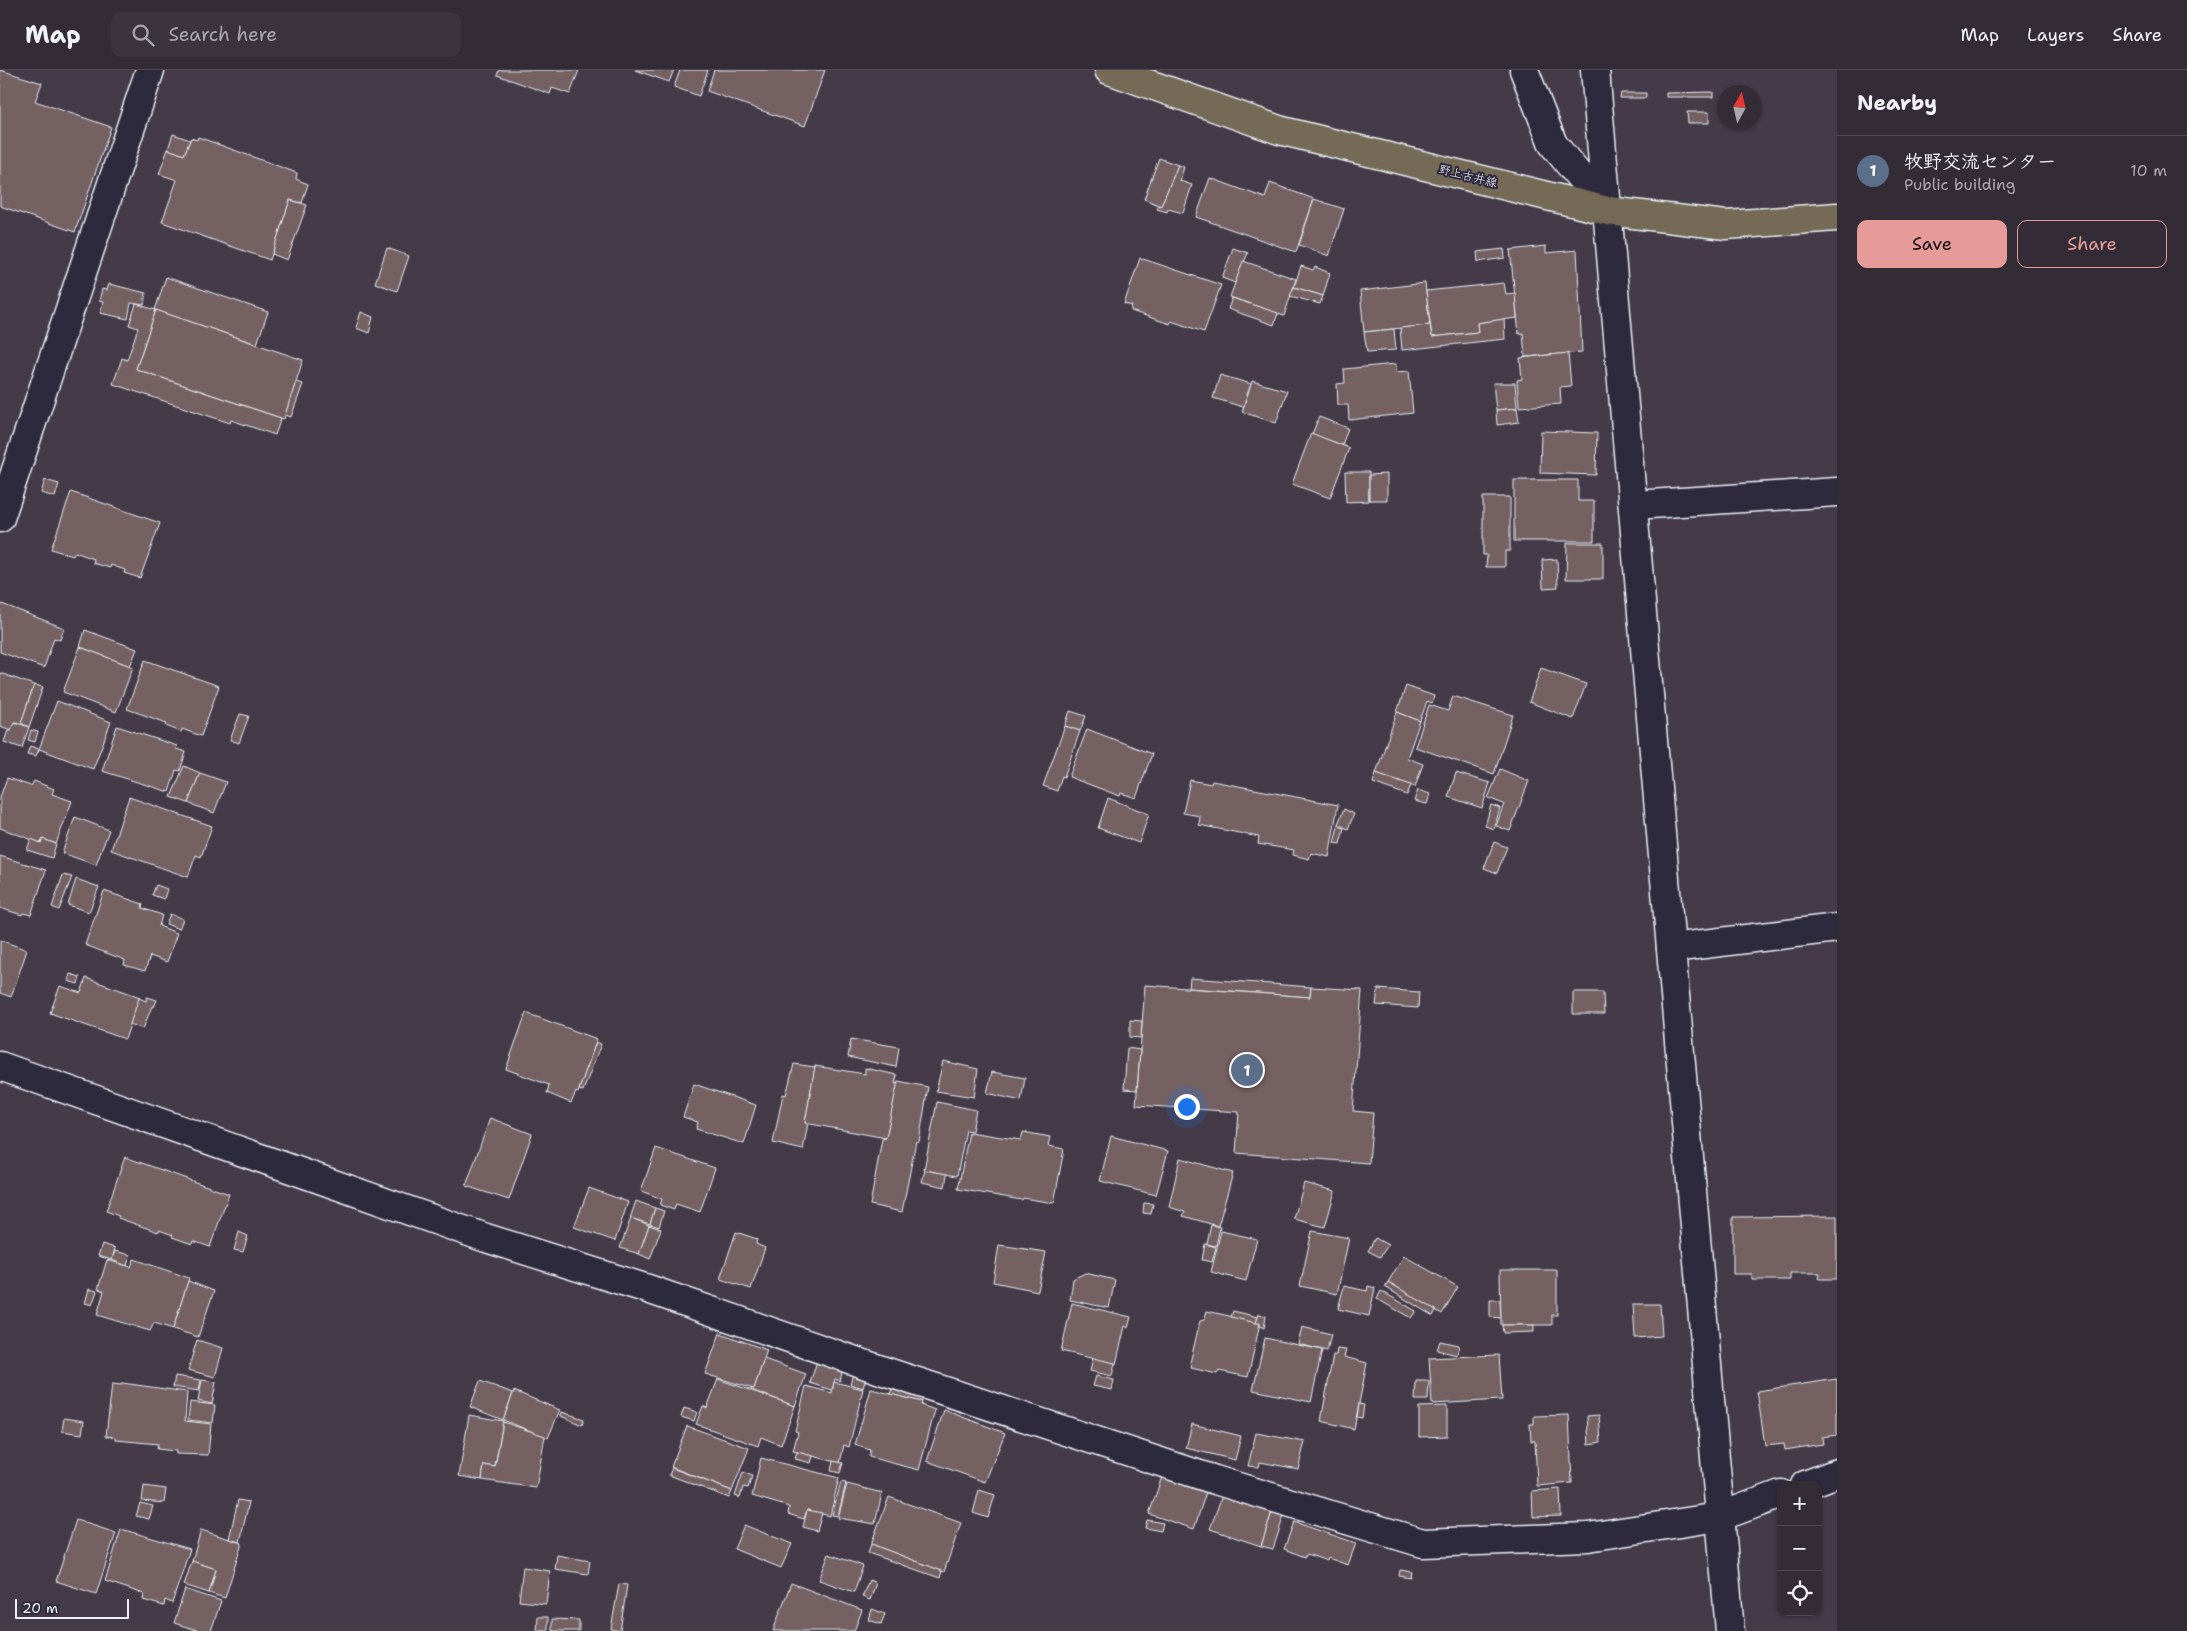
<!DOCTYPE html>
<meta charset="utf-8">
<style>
:root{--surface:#332c36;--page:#3b343e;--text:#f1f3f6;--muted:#a9a7ad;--line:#4e4851;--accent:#e69b98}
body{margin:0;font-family:"Shantell Sans","Klee One",sans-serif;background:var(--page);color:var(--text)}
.controls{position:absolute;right:15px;bottom:15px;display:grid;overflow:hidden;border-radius:10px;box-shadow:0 1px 4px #0004}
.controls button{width:45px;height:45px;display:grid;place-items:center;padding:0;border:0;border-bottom:1px solid var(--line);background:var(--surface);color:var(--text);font:25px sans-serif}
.compass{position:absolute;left:1717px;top:15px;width:45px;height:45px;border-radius:50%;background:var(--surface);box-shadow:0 1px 4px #0004;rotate:8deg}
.scale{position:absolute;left:15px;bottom:12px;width:114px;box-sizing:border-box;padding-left:5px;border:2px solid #e8f1f8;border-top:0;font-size:14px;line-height:18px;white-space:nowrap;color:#e8f1f8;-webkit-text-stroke:4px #2f2a3d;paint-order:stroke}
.you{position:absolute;left:1186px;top:1036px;width:18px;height:18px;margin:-12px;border:4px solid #fff;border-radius:50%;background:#1a73e8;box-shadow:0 0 0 8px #1a73e833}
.badge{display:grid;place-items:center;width:32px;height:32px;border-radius:50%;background:var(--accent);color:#fff;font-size:16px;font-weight:700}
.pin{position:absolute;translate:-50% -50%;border:2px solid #fff;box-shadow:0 1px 5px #0006}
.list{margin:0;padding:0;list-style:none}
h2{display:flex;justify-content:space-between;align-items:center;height:65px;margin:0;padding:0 20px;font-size:21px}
h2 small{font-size:16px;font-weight:400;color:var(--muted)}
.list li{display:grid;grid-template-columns:32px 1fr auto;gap:15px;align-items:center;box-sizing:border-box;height:70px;padding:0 20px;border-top:1px solid var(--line)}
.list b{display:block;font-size:19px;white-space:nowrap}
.list p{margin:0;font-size:16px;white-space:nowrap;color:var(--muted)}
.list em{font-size:16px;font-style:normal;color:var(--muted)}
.actions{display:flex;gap:10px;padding:15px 20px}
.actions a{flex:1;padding:11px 0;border:1px solid var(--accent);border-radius:10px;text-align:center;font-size:18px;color:var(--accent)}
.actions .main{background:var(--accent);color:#111}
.icon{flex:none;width:28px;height:28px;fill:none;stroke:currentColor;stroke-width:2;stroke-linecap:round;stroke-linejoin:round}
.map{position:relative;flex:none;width:1837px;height:1561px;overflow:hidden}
header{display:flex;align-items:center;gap:30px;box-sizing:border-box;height:70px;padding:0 25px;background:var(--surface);border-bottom:1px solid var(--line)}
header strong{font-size:24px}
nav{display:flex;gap:28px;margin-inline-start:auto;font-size:18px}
.search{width:350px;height:45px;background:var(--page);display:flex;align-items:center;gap:12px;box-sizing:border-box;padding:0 18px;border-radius:10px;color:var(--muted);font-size:19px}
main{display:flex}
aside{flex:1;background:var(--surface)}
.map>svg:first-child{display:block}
.building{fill:#756162;stroke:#e8f1f8}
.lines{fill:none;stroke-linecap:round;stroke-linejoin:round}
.minor-casing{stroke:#e8f1f8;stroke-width:31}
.major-casing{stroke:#e8f1f8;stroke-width:31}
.minor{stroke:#2f2a3d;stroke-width:28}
.major{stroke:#746b55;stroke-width:28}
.labels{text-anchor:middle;stroke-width:4;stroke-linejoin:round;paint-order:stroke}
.street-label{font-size:12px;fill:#e8f1f8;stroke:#2f2a3d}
</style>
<header>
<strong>Map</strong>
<div class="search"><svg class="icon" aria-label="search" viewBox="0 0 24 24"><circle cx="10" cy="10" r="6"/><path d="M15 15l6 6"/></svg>Search here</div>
<nav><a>Map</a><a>Layers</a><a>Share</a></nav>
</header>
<main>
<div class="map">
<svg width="1837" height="1561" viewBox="0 0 1837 1561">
<rect width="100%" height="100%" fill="#443a48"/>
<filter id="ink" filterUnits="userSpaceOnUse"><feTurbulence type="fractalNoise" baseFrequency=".02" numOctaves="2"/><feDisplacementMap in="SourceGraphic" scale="10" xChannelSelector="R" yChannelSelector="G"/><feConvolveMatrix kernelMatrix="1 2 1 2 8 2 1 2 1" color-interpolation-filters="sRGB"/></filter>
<g filter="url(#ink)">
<g class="building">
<path d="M0,0l42,13 -7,18 76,26 -36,105 -75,-26z"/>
<path d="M499,0h80l-9,24 -18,-6 -2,6 -53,-19z"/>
<path d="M635,0h39l-5,12z"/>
<path d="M680,0h28l-9,26 -25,-9z"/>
<path d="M714,0h111l-20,56 -98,-35z"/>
<path d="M1713,22v5h-47v-4z"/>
<path d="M1621,23h25v5h-26z"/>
<path d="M1687,42h22v11h-21z"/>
<path d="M173,64l17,6 -6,15 -16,-6z"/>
<path d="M198,67l99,36 -1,6 12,5 -6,19 -12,-3 -20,60 -108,-38 15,-42 -18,-6 9,-25 16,6 7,-17 6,2z"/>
<path d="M1159,88l19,7 -17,41 -17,-7z"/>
<path d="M1178,95l6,2 -4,14 12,4 -9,28 -15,-4 -1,3 -10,-3 2,-4 2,1z"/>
<path d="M1210,108l55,20 5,-15 44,16 -18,53 -100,-35z"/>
<path d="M1314,129l30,10 -15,47 -30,-11z"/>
<path d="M290,130l17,5 -20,55 -15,-6z"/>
<path d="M1546,176v7l31,-3 5,102 -57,5 -2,-24 -4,1 -9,-84z"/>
<path d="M387,178l22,8 -12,35 -22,-8z"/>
<path d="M1233,178l15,5 -13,30 -13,-5z"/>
<path d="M1504,179l1,9 -27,4 -1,-10z"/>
<path d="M1140,188l81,27 -17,47 -33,-11 -1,3 -39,-13 1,-5 -8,-2z"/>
<path d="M1243,191l53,18 -12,37 -54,-19z"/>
<path d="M1301,196l12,4 2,-3 15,6 -7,23 -29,-9z"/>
<path d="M166,207l102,35 -11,32 -102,-34z"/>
<path d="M1425,213l5,42 -66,7 -4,-41z"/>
<path d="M1504,213l2,11 9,-1 2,25 -40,5 1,9 -46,5 -6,-46z"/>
<path d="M109,214l37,9 -2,12 -13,-2 -3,16 -28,-6 3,-11 -4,-1 3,-12 5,1z"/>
<path d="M1294,217l29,9 -3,8 -30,-8z"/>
<path d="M1232,228l46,15 -4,12 -46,-16z"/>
<path d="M136,234l20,6 -20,59 145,49 -6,17 -44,-15 -1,3 -117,-39 9,-26 5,2 11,-32 -9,-3z"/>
<path d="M156,240l147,50 -19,59 -148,-50z"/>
<path d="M361,242l12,5 -4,16 -13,-5z"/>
<path d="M1504,249l1,20 -103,11 -2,-22 30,-3 2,12 46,-5 -1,-9z"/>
<path d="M1394,259l2,21 -29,2 -3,-20z"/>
<path d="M1568,283l3,33 -11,1 1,17 -42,3 -2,-27 5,-1 -2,-21z"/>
<path d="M1396,294v8l13,-1 4,42 -64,7 -1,-15h-10l-1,-21 8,-1 -1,-14z"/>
<path d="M1220,305l31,9 -8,23 -30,-9z"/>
<path d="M1252,311l35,10 -11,32 -34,-11z"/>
<path d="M296,312l7,2 -12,33 -6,-2z"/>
<path d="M1493,313h22l2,25 -21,2z"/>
<path d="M1517,338l2,14 -22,3 -1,-15z"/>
<path d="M1319,347l29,11 -6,17 -30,-11z"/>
<path d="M1541,361l56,2 -1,42 -56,-2z"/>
<path d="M1311,363l38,15 -19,50 -38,-14z"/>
<path d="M1345,402h24v29l-23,1z"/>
<path d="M1387,404v26h-18v-25z"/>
<path d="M45,410l14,4 -4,13 -14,-4z"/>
<path d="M1514,410h64v21h16v40h-80z"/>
<path d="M71,422l89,31 -20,55 -16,-5 1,-3 -14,-5 -1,3 -17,-5 1,-4 -19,-7 -2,4 -22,-7z"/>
<path d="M1483,427h27v54h-5v16h-19l1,-12h-4z"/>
<path d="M1567,473h36v36h-37z"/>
<path d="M1557,489l1,28 -15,1 -1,-28z"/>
<path d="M2,534l62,24 -4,12 -6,-2 -10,30 -44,-16v-44z"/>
<path d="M85,560l52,19 -7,17 -50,-19z"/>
<path d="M80,577l53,20 -17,45 -53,-20z"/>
<path d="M145,590l74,26 -18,50 -19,-7 -1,3 -15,-6 1,-3 -40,-14z"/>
<path d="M1541,598l45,16 -13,35 -44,-17z"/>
<path d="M0,603l34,12 -13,38 -7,-1 -3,8 -11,-4z"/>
<path d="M34,615l9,2 -14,40 -8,-4z"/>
<path d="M1406,616l28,10 -2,7 -5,-2 -7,20 -23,-9z"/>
<path d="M1453,626l60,19 -19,59 -79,-27 14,-42 19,6z"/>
<path d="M57,631l54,21 -18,47 -54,-20z"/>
<path d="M1070,641l16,5 -6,15 -15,-5z"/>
<path d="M1397,642l23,9 -13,37 16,6 -8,23 -39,-14z"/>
<path d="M240,644l9,2 -10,27 -9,-3z"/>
<path d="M14,652l15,5 -7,21 -18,-6 4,-12h3z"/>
<path d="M117,656l60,20 -1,3 10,3 -6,19 -4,-1 -7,22 -67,-21z"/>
<path d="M1065,656l15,5 -16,46 -2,-1 -5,15 -14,-5z"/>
<path d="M1087,659l65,25 -16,44 -15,-5 -1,3 -51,-19z"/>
<path d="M31,660l7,2 -3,10 -7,-2z"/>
<path d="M30,676l9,3 -3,7 -9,-2z"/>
<path d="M184,696l16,7 -12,30 -17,-6z"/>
<path d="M1500,699l29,12 -19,50 -14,-5 8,-22 -16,-6z"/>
<path d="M200,703l26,9 -12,31 -26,-10z"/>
<path d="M1376,703l35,12 -4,10 -34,-12z"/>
<path d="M1456,703l34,10 -8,25 -34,-11z"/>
<path d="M7,708l24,8 3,-5 20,8 -2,5 20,7 -16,43 -13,-5 -2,4 -41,-15v-31z"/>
<path d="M1190,710l21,4 1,-3 126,24 -9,52 -18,-4 -2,6 -16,-4 1,-5 -36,-6 1,-7 -60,-12 1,-9 -17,-3z"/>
<path d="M1418,720l12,4 -3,10 -13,-3z"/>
<path d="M129,727l83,29 -11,31 -5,-2 -8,22 -77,-27z"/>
<path d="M1108,728l41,16 -10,29 -41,-15z"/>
<path d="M1491,735l9,3 -6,21 -9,-3z"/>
<path d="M1344,739l10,5 -6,15 -10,-5z"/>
<path d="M75,747l34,13 -13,35 -34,-12z"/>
<path d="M1338,756l6,2 -4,16 -6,-1z"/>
<path d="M31,769l10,4 2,-4 13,5 -4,14 -25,-8z"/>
<path d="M1494,772l13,5 -10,26 -13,-5z"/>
<path d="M0,786l46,14 -15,45 -8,-2 -1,2 -22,-7z"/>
<path d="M63,805l9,2 -13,33 -7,-3z"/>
<path d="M76,809l23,8 -10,25 -21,-7z"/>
<path d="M156,815l11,4 -3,10 -12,-4z"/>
<path d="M104,821l39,13 -1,4 20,7 -3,11 18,7 -10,29 -17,-6 -5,15 -21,-6 1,-5 -40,-15z"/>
<path d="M170,844l13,5 -4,10 -13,-5z"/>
<path d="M0,870l27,10 -16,47 -11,-4z"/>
<path d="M70,904l10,3 -2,7 -10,-3z"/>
<path d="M86,908l54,19 -15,42 -75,-26 10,-27 21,7z"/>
<path d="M1190,908l121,9 -1,10 -121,-9z"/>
<path d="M1145,915l165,12 1,-10 51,3 -9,121 20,2 -4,50 -133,-10 3,-41 -103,-7z"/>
<path d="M1378,919l41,3 -1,16 -42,-3z"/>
<path d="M1573,922h30l1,22h-31z"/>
<path d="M147,927l10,3 -3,7 -2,-1 -9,23 -13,-5 9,-26 7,3z"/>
<path d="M526,943l71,26 -19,54 -2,-1 -5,11 -24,-10 2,-8 -43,-16z"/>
<path d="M1130,950l12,1 -1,17 -11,-1z"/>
<path d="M851,969l48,8 -3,20 -48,-10z"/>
<path d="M596,972l5,2 -18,47 -4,-1z"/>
<path d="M1127,978l13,2 -3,40 -13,-1z"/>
<path d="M943,991l35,8 -4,28 -38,-6z"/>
<path d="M794,994l21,3 -10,56h3l-5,27 -30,-7 10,-49 3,1z"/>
<path d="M815,996l50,8v-6l32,7 -2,9 3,-1 -12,55 -81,-15z"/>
<path d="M992,1002l33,6 -4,23 -34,-8z"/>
<path d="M898,1011l30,6 -9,55 -3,-1 -14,71 -32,-7 12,-66 4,-1z"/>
<path d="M694,1014l62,21 -12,39 -48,-15 2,-7 -15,-5z"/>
<path d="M937,1032l39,8 -4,21 -6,-1 -9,46 -33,-6z"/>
<path d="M490,1048l42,16 -23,66 -43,-14z"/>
<path d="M969,1062l52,8 2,-8 27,5 -2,9 16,3 -10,54 -31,-5 -1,2 -64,-11z"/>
<path d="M1111,1066l57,15 -12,44 -56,-14z"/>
<path d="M656,1078l59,20 -15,44 -24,-8 -2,6 -14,-5 2,-6 -21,-8z"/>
<path d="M125,1087l104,37 -19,53 -17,-6 -1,3 -20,-7 1,-2 -14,-5 -1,2 -40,-14 1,-2 -13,-5z"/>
<path d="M1180,1088l53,15 -15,53 -35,-10 2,-4 -16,-5z"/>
<path d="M925,1100l22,4 -2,13 -23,-5z"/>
<path d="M1304,1113l31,8 -10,36 -31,-8z"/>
<path d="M589,1118l39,14 -13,39 -41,-14z"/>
<path d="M636,1131l19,7 -5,16 -20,-6z"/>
<path d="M1144,1133l9,1 -2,10 -8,-1z"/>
<path d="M655,1138l9,3 -5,16 -9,-3z"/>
<path d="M1837,1146v63h-18l1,-6h-30v7h-38v-6h-19v-57z"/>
<path d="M631,1148l18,7 -10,29 -19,-6z"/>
<path d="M649,1155l12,4 -11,30 -11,-5z"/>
<path d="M1211,1155l9,2 -4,19 -9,-2z"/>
<path d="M1221,1161l36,8 -11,42 -35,-9z"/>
<path d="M1312,1161l37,7 -12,56 -37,-8z"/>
<path d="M239,1162l9,4 -5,16 -9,-2z"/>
<path d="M736,1162l21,7 -1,5 9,4 -14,41 -31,-10z"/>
<path d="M1375,1168l13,7 -8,12 -12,-6z"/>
<path d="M102,1174l13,4 -3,12 -14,-4z"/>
<path d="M1205,1174l11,3 -4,15 -10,-2z"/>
<path d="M999,1175l47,7 -8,39 -45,-9z"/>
<path d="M115,1181l15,4 -3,11 -15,-6z"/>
<path d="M1404,1186l54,31 -16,27 -54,-32z"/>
<path d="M134,1189l55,19 -16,51 -19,-6 -4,8 -53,-16 7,-24 -6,-2 9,-29 24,7z"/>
<path d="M1500,1200h57v45h-5v10h-51z"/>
<path d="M1085,1203l30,7 -6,28 -39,-8 3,-21z"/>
<path d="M188,1211l26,10 -16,46 -25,-8z"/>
<path d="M1388,1212l48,28 -3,6 -48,-29z"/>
<path d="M1344,1216l23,5 1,-5 7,2 -6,28 -31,-7z"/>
<path d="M89,1219l8,2 -5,14 -7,-2z"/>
<path d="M1381,1221l35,20 -5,7 -34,-19z"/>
<path d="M1490,1230h10l1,18 -11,-1z"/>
<path d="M1072,1233l59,14 -3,11 -3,-2 -9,38 -55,-13z"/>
<path d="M1633,1234h27l2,32 -27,2z"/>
<path d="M1207,1241l53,12 -12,54 -29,-6 -2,3 -26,-6 1,-3 -2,-2 10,-42 4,-1z"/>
<path d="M1233,1241l25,6 -2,6 -25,-6z"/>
<path d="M1259,1244l7,2 -2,12 -4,-2v-3h-4z"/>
<path d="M1502,1255h32v7l-31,1z"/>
<path d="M1302,1257l29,7 -4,17 -29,-7z"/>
<path d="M720,1263l47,17 -13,39 -49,-15z"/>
<path d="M1265,1268l57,12 -11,52 -58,-12z"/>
<path d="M197,1270l26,8 -8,29 -27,-7z"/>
<path d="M1440,1271l19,4 -2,10 -20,-5z"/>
<path d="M1337,1279l9,1 -2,7 23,6 -13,66 -33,-8 12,-66h3z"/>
<path d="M1499,1285l3,45 -70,4 -3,-46z"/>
<path d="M1093,1288l22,5 -3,13 -22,-5z"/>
<path d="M764,1289l42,15 -11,32 -44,-16v-2l3,1z"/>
<path d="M817,1291l26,7 -3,13 -5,-2 -3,11 -22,-7z"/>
<path d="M854,1300l13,4 -4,14 -13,-4z"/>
<path d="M175,1306l26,4 -2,11 -26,-4z"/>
<path d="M1096,1306l18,4 -2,10 -19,-4z"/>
<path d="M718,1309l77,27 -14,39 -20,-8 -3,9 -62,-22 7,-18 4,2z"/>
<path d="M1837,1309v56l-15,2 1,7 -38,6 -1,-6 -19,2 -8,-55z"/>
<path d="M202,1310l14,2 -4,22 -14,-3z"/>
<path d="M480,1311l33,12 -10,27 -33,-13z"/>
<path d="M1416,1311h13l-1,19h-13z"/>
<path d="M834,1312l29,7 -14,58 -5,-2 -4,18 -47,-12 5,-19 -3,-1 11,-45 26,7z"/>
<path d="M122,1313l65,9 -2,29 26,3 -3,31 -32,-1v-3l-19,-2 1,-5 -42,-4v-3l-10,-1 6,-52 10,1z"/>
<path d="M893,1317l30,8 -1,7 -32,-8z"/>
<path d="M871,1319l51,13 -1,3 14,5 -16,60 -50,-13 1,-7 -15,-5z"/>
<path d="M514,1321l46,19 -12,28 -45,-18z"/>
<path d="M190,1332l25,3 -2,18 -25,-3z"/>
<path d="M1359,1334l5,1 -2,13 -5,-1z"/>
<path d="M1447,1336v30l-28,1v-30z"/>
<path d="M684,1338l13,4 -3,9 -13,-4z"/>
<path d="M944,1340l61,23 -20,49 -58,-21z"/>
<path d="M562,1342l22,7 -2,6 -21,-9z"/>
<path d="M469,1345l34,6 -8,46 -11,-2 -2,15 -23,-4z"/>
<path d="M1569,1345l3,68 -35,3 -2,-45h-4l-1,-17h4v-8z"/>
<path d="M1599,1345l2,27 -12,2 -2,-28z"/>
<path d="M64,1348l20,3 -2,13 -20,-3z"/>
<path d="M503,1352l42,14 -9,52 -54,-8 2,-15 11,2z"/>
<path d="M1192,1354l49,12 -6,24 -49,-12z"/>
<path d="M687,1356l62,22 -17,43 -61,-24z"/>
<path d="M1256,1363l49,9 -7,27 -38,-7 -1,5 -11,-1z"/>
<path d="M797,1382l16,4 -2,7 -16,-4z"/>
<path d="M761,1388l78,20 -9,38 -23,-6 -3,9 -16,-5 1,-7 -37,-11z"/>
<path d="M833,1391l10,2 -3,10 -9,-2z"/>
<path d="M672,1398l60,23 -3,7 -60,-23z"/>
<path d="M1164,1401l44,15 -14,43 -45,-15z"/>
<path d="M743,1402l9,4 -4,12 -5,-1 -3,11 -5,-2z"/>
<path d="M841,1412l5,1 -8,33 -6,-1z"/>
<path d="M847,1414l35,9 -7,31 -37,-6z"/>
<path d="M144,1416l22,3 -2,14 -22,-2z"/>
<path d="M1560,1419l1,27 -28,1 -1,-26z"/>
<path d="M979,1420l16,5 -7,23 -15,-5z"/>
<path d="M1223,1423l50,16 -12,37 -51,-17z"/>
<path d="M889,1427l72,26 -17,49 -73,-28z"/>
<path d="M238,1430l11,2 -9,40 -11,-3z"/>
<path d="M140,1433l13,3 -4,13 -13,-3z"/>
<path d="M1273,1439l12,3 -12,37 -12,-3z"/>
<path d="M807,1440l15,3 -5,18 -14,-4z"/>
<path d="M76,1450l40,13 -20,61 -40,-13z"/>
<path d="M1147,1450l16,3 -2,8 -16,-3z"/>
<path d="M1294,1452l62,21 -8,22 -20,-7 -1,3 -20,-7 -2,3 -21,-8z"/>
<path d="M744,1455l48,19 -11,24 -47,-19z"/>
<path d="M121,1459l69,20 -18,54 -7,-3 -1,6 -21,-6 1,-6 -39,-13z"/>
<path d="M201,1460l41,13 -17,55 -16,-5 7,-24 -24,-8z"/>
<path d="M871,1474l71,27 -2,7 -72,-25z"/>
<path d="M829,1484l34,12 -9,26 -35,-12z"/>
<path d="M557,1485l33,6 -2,13 -33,-5z"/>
<path d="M192,1491l24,8 -7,24 -25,-8z"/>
<path d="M523,1497l27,4 -4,33 -27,-3z"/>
<path d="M1400,1500l12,2 -1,6 -12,-2z"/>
<path d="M869,1510l7,3 -6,17 -8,-3z"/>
<path d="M791,1513l71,27 -8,21h-81z"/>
<path d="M619,1514l8,1 -7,46 -9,-2z"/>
<path d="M185,1519l36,12 -10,30h-11l-26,-8z"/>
<path d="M872,1539l13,5 -4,10 -12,-4z"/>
<path d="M538,1547h10v14h-11z"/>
<path d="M552,1549l27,1v11h-27z"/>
</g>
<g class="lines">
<g class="minor-casing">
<g id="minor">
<path d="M1524,0l29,74 55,67"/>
<path d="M1595,0l135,1561"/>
<path d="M1634,435l203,-13"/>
<path d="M0,448l150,-448"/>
<path d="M1671,878l166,-20"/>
<path d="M0,996l486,172 159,50 239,83 331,109 208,63 165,-6 131,-20 62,-23"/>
<path d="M1805,1415l32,-12"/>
</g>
</g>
<g class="major-casing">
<path id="major" d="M1109,0l170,60 329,81 118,14 111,-8"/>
</g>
<use href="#minor" class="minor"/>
<use href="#major" class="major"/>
</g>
</g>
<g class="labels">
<g class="street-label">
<text transform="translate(1468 106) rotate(14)" y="4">野上古井線</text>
</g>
</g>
</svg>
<div class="controls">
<button>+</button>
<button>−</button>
<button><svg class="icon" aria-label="locate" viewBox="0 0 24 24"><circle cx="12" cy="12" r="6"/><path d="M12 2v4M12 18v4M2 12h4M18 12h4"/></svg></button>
</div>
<svg class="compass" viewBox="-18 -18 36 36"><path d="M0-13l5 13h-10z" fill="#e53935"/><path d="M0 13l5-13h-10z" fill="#a9a7ad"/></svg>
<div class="scale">20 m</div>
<div class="you"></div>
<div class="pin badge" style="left:1247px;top:1000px;background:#5c6f8a">1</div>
</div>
<aside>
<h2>Nearby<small></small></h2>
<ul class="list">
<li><span class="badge" style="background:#5c6f8a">1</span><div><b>牧野交流センター</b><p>Public building</p></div><em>10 m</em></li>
</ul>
<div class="actions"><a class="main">Save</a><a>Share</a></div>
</aside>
</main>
